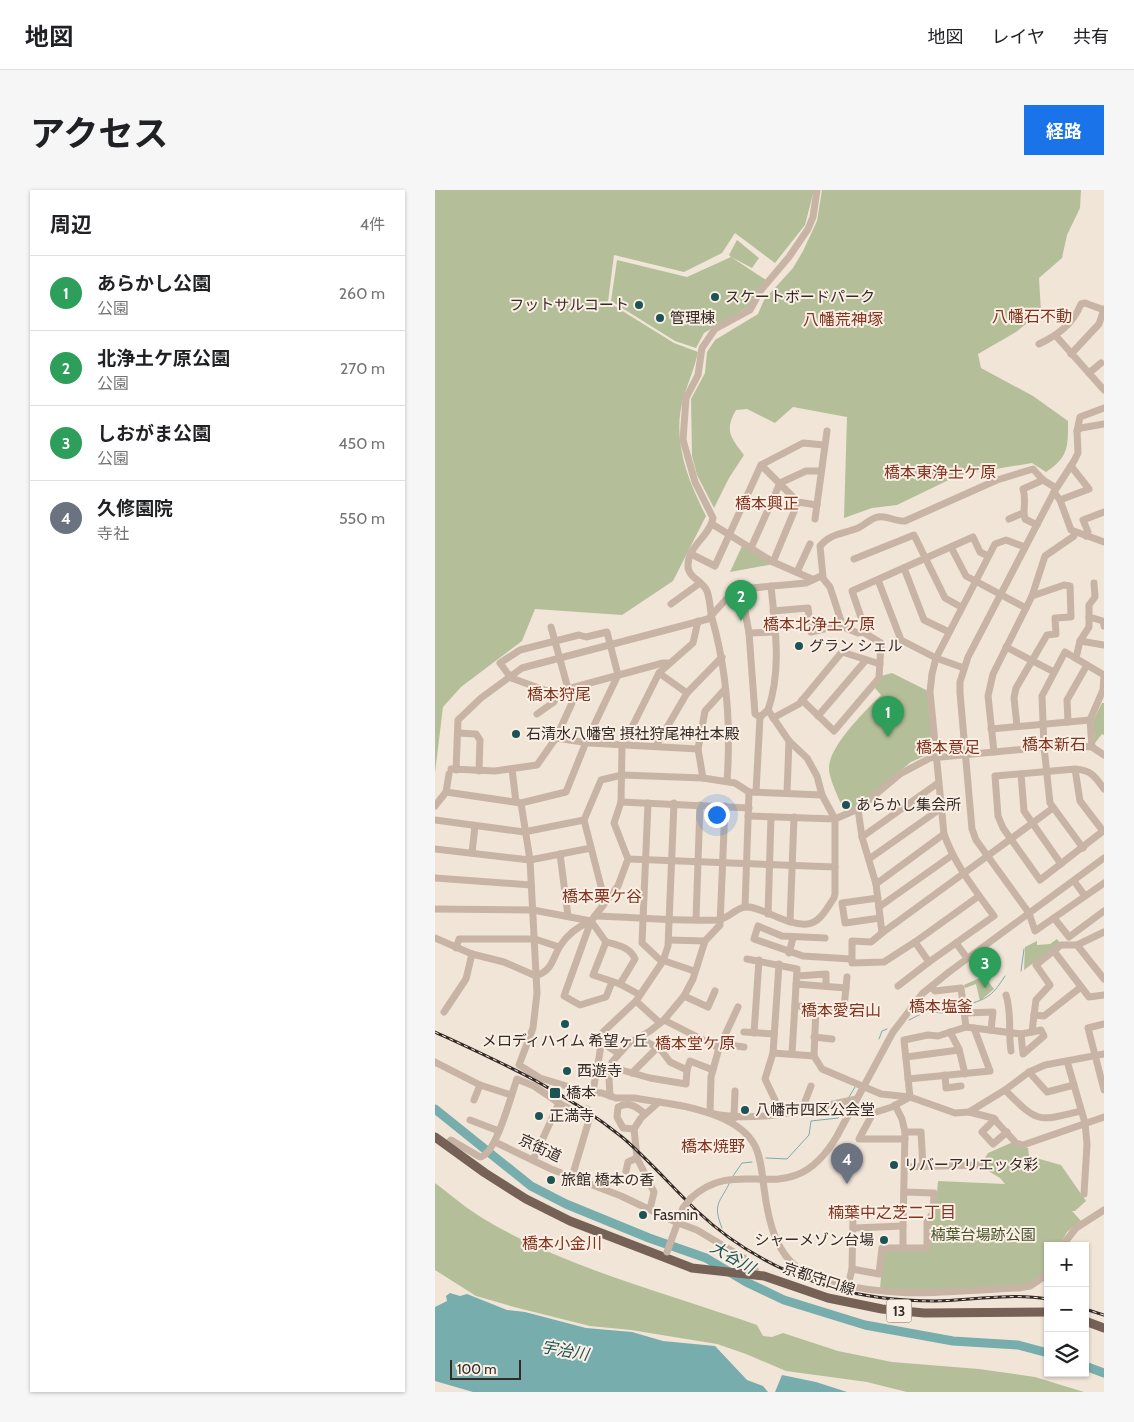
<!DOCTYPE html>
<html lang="ja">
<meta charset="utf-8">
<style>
:root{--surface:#fff;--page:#f6f6f6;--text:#202124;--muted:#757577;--line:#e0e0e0;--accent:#1a73e8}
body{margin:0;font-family:Cabin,"Noto Sans JP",sans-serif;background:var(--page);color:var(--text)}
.controls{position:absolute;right:15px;bottom:15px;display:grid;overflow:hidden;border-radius:0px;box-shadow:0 1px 4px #0004}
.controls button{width:45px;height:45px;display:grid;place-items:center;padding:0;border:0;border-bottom:1px solid var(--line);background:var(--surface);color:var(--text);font:25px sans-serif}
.scale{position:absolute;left:15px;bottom:12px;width:71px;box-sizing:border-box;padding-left:5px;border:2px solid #342a26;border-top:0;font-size:14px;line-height:18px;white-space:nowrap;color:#342a26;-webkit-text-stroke:4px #f9efe4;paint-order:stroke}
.you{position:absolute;left:281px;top:624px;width:18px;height:18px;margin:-12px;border:4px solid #fff;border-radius:50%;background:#1a73e8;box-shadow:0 0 0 8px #1a73e833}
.badge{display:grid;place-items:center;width:32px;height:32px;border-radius:50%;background:var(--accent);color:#fff;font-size:16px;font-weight:700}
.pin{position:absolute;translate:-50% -41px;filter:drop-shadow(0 1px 2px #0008)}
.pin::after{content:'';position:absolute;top:26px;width:18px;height:15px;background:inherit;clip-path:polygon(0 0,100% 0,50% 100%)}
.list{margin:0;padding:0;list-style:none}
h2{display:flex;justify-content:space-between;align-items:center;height:65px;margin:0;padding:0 20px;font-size:21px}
h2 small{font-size:16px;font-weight:400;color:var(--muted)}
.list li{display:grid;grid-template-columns:32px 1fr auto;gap:15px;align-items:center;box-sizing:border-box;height:75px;padding:0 20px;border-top:1px solid var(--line)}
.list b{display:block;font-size:19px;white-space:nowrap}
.list p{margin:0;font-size:16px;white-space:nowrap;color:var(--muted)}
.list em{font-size:16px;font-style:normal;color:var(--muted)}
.icon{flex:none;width:28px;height:28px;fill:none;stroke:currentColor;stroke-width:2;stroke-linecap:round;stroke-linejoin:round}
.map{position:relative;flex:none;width:669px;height:1202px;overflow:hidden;border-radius:0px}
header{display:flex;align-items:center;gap:30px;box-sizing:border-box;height:70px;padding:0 25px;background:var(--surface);border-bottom:1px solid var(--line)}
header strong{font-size:24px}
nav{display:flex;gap:28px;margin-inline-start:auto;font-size:18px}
.intro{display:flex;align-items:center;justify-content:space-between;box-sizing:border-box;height:120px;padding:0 30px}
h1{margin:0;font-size:35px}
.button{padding:12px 22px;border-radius:0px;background:var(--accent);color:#fff;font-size:18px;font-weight:700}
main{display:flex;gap:30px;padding:0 30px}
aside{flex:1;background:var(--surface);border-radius:0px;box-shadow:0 1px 4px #0004}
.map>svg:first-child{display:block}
.green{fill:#b4bf99}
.water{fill:#78adad}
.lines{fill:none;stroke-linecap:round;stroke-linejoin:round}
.stream{stroke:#78adad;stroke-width:1}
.river{stroke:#78adad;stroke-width:9}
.minor{stroke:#c8b4a5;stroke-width:7}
.major{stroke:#766157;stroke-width:9}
.rail-casing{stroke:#342a26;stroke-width:3}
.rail{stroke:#f9efe4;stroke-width:1;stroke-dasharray:4;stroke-linecap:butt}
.minor-bridge{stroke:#c8b4a5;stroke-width:7}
.poi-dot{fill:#1c5355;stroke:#f9efe4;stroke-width:2}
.labels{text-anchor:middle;stroke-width:4;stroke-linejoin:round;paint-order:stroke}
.shield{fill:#f9efe4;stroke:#6f655f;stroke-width:1}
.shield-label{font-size:14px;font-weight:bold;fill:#342a26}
.poi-label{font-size:15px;fill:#342a26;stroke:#f9efe4;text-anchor:start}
.street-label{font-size:15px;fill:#342a26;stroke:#f9efe4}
.park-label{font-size:15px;fill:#45522a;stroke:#f9efe4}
.neighbourhood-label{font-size:16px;fill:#823420;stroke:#f9efe4}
.water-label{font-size:16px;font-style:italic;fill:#1c5355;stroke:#f9efe4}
</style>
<header>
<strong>地図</strong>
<nav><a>地図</a><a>レイヤ</a><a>共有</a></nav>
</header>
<div class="intro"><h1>アクセス</h1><a class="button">経路</a></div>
<main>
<aside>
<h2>周辺<small>4件</small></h2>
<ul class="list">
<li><span class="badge" style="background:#2e9e5b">1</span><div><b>あらかし公園</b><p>公園</p></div><em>260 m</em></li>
<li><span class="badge" style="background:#2e9e5b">2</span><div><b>北浄土ケ原公園</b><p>公園</p></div><em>270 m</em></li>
<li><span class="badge" style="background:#2e9e5b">3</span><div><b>しおがま公園</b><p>公園</p></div><em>450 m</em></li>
<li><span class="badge" style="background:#6b7280">4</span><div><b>久修園院</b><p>寺社</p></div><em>550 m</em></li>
</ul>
</aside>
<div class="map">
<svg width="669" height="1202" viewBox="0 0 669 1202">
<rect width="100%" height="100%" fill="#f1e5d8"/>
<g class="green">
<path d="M0,0h379l-9,35 -30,38 -40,-30 -13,20 -38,19 -70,-17 -6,47 66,41 24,9c-4,18 -9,28 -14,44 -13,42 3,83 22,120l-33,65 -51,34 -87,-6 -13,32 -61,46 -18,20 -8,66z"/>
<path d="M387,0h259l-1,18 -13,27 -5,23 -23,20 2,34 -25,20 -38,22 3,14 52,28 35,25c0,25 1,36 -22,51l-14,-9 -73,12 -62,30 -25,3 -28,10 3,-101 -54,-10 -18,16 -28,-14 -11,1c-12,21 -5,28 8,45l-15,23 -15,30 -17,-33 -5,-19 -1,-57 14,-26 2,-21 8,-12 43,-26 6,-14 29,-32 10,-17 14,-30z"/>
<path d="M302,50l22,18 -7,10 -21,-11 35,23 -16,26 -46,27 -8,15 -21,-7 -64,-40 6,-41 70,17 44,-20 -2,-2z"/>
<path d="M307,356l32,18 -44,8z"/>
<path d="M457,483l36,18 5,61 -22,10 -54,45 -13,4c-4,-10 -16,-34 -15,-44 1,-22 37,-57 52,-72l-7,-8 7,-11z"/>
<path d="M667,513h2v32l-2,-1 -7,9 -2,-22z"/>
<path d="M622,749l3,4 -36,27 1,-23 12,-6v4l13,-1z"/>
<path d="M549,786l10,13 -14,12 -4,-17 -11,4 -1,-3z"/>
<path d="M578,952l15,6 1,8 32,9 25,36 -11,10h-3l9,10 -14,11 -8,14h-11l-1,25 -17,12 -11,3 -107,5 -32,-2 3,-36 3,-3 43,1 1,-29 5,-8 3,-33 67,3 -5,-6 -15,-9 -2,-8 5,-8z"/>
<path d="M0,993c16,12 32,26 49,36 79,48 185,75 273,106l6,11 9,1 11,-4 55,18 54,11 87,7 56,8 49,15h-177l-40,-10 -81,-11 -40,-17 -29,-10 -86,-14 -41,-4 -76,-19 -38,-11 -41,-26z"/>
</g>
<g class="water">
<path d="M15,1103l10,3 7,-2 40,16 18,2 61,16 46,4 31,9 52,5 32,34 16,6 5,6h-295l-38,-11v-74l12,-6 -1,-5z"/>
<path d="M347,1185l34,7 31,10h-72z"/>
</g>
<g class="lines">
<g class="stream">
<path d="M586,781l3,-22"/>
<path d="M531,815c22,-6 27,-10 39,-29"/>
<path d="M474,830l18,-9 15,2 18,-6"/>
<path d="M444,849l3,-8 5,-2"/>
<path d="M414,907l6,-10"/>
<path d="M331,968l21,1 22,-24 2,-14 27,-3 7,-13"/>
<path d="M298,986l9,-13 10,-1"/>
<path d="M287,1038c-10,-25 -2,-25 8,-46"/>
<path d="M271,1068l4,-8"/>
</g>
<g class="river">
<path d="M0,919l96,77 35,18 83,34 57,20 40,24 38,18 81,25 88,16 65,4 30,8"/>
<path d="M650,1176l19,7"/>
</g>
<g class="minor">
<path d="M621,146l48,54"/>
<path d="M604,154c19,-9 34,-20 42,-40l4,-1 19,7"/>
<path d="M636,164l28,-30 5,-15"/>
<path d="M654,183l12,-10"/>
<path d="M669,234l-23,4 -4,3 1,22 -4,8 -20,31 -86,165 -8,25v11l12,136 4,11 53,73 6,18 69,-48"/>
<path d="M642,241l3,-14 24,-9"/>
<path d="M326,275l37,37"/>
<path d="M619,302l6,8 11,30 33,12"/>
<path d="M625,310l29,-11 -18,-23"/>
<path d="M380,329l12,-88"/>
<path d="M574,329l14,-6"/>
<path d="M277,334l61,38 39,17"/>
<path d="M602,335l-12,-6c-3,-9 2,-17 -2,-30l20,-9"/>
<path d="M651,346l2,-4 -5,-12 21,-8"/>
<path d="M516,357l15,29 60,32"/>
<path d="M590,357l-19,-7 -11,4 -59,114 -4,16 -2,18 14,142c11,31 31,56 50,82l-65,46 -14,-20 -31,20 -32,1v-22l19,1 11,-9c57,-42 114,-83 171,-125"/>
<path d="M316,358l29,-65 26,-12h15"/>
<path d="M256,364l24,12 46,-101 42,-22 21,2"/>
<path d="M419,369l60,-24 31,63 16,9"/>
<path d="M338,372l25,-60 19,3"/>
<path d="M469,378l20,52 25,12"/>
<path d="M362,382l13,-28"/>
<path d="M388,387l-3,-31c11,-13 23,-12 38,-18 7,-3 13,-10 20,-11 9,-2 17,5 27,4l92,-41 36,-11 10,11 13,8"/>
<path d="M443,390l23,60 35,18 28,10"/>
<path d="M306,399l8,44 6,81 5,3"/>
<path d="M236,414l29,-21"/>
<path d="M338,421l35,-3 3,24 30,-7"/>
<path d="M654,427l14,4 1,5"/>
<path d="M314,443l25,-1"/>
<path d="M645,451l24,4"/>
<path d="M571,457l48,25"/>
<path d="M641,468l4,-17 9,-14v-22l6,-8 -1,-14"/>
<path d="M224,483l28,20"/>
<path d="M367,510l32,31 45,-53 2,-35 -18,-11"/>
<path d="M333,520c14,-40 7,-83 3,-124"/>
<path d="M102,524l17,-12 3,-9"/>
<path d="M383,526l48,-56"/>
<path d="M338,528l26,-14 43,-52 38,12"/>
<path d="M633,532l-1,-22 20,-35"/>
<path d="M582,536l-3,-28 2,-10 31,-53 9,-1 -1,-16 16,-1 -1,-31 -6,-1 -32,11"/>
<path d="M556,539l99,-9"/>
<path d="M23,543l18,1 4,6 -1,31"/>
<path d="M121,548l33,5 109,6"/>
<path d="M221,556l31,-53 35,-36"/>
<path d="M559,562l-6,-56 5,-22 39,-78 13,-40 29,-20 1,-3"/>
<path d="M16,579l44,2 42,-6 19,-27 16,-35 -21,-76"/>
<path d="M77,579l4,33"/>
<path d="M640,579l5,32 23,30 -63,49 -37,-52 -5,-12 -3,-40 80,-7c16,1 20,7 29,20"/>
<path d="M21,580l2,-50 23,-22 41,-30 186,-49 24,-26 9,-4 65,-6 15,-7 9,11 13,40 15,6 5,-1 2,-3 -13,-38 121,-54 7,15 8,4"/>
<path d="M586,584l3,37 37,53"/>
<path d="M268,588l-5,-29 7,-38 20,-22"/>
<path d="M292,591c4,-55 0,-110 -15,-163 -2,-8 -2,-19 -5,-27 -4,-10 -20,-14 -19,-26 0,-19 22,-29 25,-47l-18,-36 -12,-42 3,-42 12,-23 4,-27 13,-19 35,-19 11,-20 28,-33 19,-28 5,-12 4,-27"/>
<path d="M11,602l75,11 45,-11 20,-50 32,-67 -11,-43 -21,5 -7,-2 -59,15 -20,13 11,15 42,15 110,-30h6"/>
<path d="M352,603l2,-52"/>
<path d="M186,612l128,6"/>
<path d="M86,613l9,57 7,133 -4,35 -14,37 21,13 46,14 16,1 14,5h18l25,4"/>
<path d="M213,613l-6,140 17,16 35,12"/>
<path d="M0,616l11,-14 3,-18"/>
<path d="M423,619l4,28 14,47 6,49"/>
<path d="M313,626l87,3 23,-10 42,-35 30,-16 138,-13 24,2 12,8"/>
<path d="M0,630l89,12 60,-12"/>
<path d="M427,647l76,-54"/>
<path d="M648,658l-33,-45 -6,-56 -2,-51 23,-44 39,23 -1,15 -13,30 2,27"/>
<path d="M0,659l95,11 61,-12"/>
<path d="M37,663l3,-27"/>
<path d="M125,664l8,62"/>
<path d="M193,669l207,8"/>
<path d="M434,669l71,-50"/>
<path d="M0,688l96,7"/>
<path d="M639,691l11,15"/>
<path d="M441,694l68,-50"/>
<path d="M443,708l-36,5 3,20 35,-5"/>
<path d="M170,712l-21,-82 17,-40 21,-5 81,3 32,5 14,9 73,3"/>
<path d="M310,717l4,-115"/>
<path d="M444,717l72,-51"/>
<path d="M0,719l98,1 58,11 15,21 -13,33 27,9 20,11"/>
<path d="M333,724l3,-97"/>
<path d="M160,726c40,1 82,6 123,4 10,-1 18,-12 27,-13 15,-2 40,19 62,17 13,-1 20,-16 27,-26l1,-4v-75l-13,-24 -5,-19 -10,-18 -18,-17 -21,-31 -8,7 -4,75"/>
<path d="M619,728l15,19 35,-26"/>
<path d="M261,729l4,-114"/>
<path d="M355,732l4,-105"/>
<path d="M0,748l37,16 32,8 32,14c17,-6 16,-17 24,-30 7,-11 19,-20 31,-25"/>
<path d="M390,748l-43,-2 -24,-10 -4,13 49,17 48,3"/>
<path d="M234,750l36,1"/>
<path d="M171,752c11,3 24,5 29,17l-15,25"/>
<path d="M480,752l64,-46"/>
<path d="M521,753l11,15"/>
<path d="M642,755l27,34"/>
<path d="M21,758l3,-9h76l24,8"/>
<path d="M618,760l36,47 15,-2"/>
<path d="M354,763l4,-15"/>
<path d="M312,769l50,10 -5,85"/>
<path d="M362,786l29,-2v12"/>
<path d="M177,792l-6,15 -26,8 -16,-9 27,-75 27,-35 10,-27 -14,-36 7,-21 1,-55 37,-74 34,-30 5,-22"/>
<path d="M361,794l50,4"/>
<path d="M463,796l31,-24"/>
<path d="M496,797l4,4 26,-3 5,39"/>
<path d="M571,805c6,18 2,37 5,56"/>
<path d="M249,806l24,11 7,-16"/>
<path d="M360,816l70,3"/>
<path d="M381,817l-2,49 8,13 59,25 29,3 45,16 14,-1 36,-22 24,-18 16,-7 59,-11"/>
<path d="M409,818l3,-31"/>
<path d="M9,822l22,-33 6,-25"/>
<path d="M531,823l27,-1 -2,18"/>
<path d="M599,825l2,-15 14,-15 -14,-20 25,-20h16l27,-13"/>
<path d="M229,830l55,28 -8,29 -1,36c45,11 100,-4 146,-14"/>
<path d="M225,833l-24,-22 27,-40 5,-15 6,-143"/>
<path d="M669,834l-16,4 16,62"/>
<path d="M309,842l30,2"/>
<path d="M515,842l9,17 6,25"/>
<path d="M319,843l5,-73"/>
<path d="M586,844l2,20 21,-18 -3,-6 -9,2"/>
<path d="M379,847l18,2"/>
<path d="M166,852l17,11"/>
<path d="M287,854l22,3"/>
<path d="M284,858l19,-41"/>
<path d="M338,863l41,3"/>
<path d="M471,867l53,-7"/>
<path d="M632,871l18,62 2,21 -3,50"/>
<path d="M0,872l45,23 31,10"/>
<path d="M176,877l39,11 36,6 1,-14 -17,-8 -9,-12 -21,-12"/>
<path d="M252,880l3,-9 23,9"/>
<path d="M594,882l18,20 27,-7"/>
<path d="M197,883l25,-25"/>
<path d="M510,885l1,13 15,-2"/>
<path d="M473,889l82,-8 -16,-43"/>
<path d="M570,900c33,33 32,32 76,21"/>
<path d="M158,902c3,-20 8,-39 9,-59l34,-32"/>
<path d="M175,906l-1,-18 3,-16 16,-18 22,-13 14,-11 20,-24 9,-17 12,-38 15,-16 5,-119"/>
<path d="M39,910l6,-15"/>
<path d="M366,922l10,-26"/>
<path d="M534,922l24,6 23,25 7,2 81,-28"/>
<path d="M210,924c-8,-7 -16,-13 -27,-7l-1,10 6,11 11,1 7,-11 18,-16c29,4 79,14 95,42 7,12 8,30 10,44 4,31 11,69 42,85 9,5 22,7 32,10 60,17 120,7 181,5l11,-2 18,-12"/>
<path d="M336,925l4,-15 -10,-21 8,-26 6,-89"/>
<path d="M299,928l1,-27"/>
<path d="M560,929l-13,13 11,12 14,-12"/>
<path d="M35,930l29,11"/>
<path d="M199,939l3,29 17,34 -4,17"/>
<path d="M470,942h16l2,35"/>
<path d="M470,949h-46l14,-26 19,-6 18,-10 -6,-57 24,-5 10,1 28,-9 55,7 11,-2 2,-17 10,1 37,-29"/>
<path d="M60,952l56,27 70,27 57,27 19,7 50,30 7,5 2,9"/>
<path d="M11,955l5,-5 29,17c16,-2 31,-62 37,-78l17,7 25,17"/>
<path d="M98,970l26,-57 24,13 4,-7"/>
<path d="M470,977l76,-2"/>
<path d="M191,981l2,-9 9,-4"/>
<path d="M137,987l17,-57 -6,-4"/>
<path d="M256,1008c51,-47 99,18 146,-62l56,-104 30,-39 26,-21 155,-114"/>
<path d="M419,1038l49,-2 2,-94 -3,-13 -7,-14"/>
<path d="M627,1056l14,-18 28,-18"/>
<path d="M468,1058v-22"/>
<path d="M417,1079l27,5 3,-26h45v-26l6,-9 1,-20 -30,-1"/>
<path d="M413,1096l4,-17 1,-55"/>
</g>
<g class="major">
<path d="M0,947l50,36 41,26 44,22 122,47 72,8 64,22 54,11 42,4 124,-1"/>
<path d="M650,1131l19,7"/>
</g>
<g class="rail-casing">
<g id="rail">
<path d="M0,842c65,30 130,59 187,105 27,23 50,50 75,74 37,35 84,61 133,76 34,10 70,14 105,14 37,-1 75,-8 113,-2"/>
<path d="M650,1119l19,6"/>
</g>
</g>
<use href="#rail" class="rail"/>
<path class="minor-bridge" d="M232,1062l16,-44 8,-10"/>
</g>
<g class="poi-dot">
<circle cx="280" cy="107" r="5"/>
<circle cx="204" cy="115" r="5"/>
<circle cx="225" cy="128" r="5"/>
<circle cx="364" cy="456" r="5"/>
<circle cx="81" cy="544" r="5"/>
<circle cx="411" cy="615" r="5"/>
<circle cx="130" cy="834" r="5"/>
<circle cx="132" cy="881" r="5"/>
<rect x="114" y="897" width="12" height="12" rx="2.5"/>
<circle cx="310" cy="920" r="5"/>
<circle cx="104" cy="926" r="5"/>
<circle cx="459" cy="975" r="5"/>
<circle cx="116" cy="990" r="5"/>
<circle cx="208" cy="1025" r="5"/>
<circle cx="449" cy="1050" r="5"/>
</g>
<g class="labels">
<rect class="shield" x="451.5" y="1109.5" width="25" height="23" rx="4"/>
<g class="shield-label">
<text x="464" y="1126">13</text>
</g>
<g class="poi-label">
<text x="290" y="112">スケートボードパーク</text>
<text x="194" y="120" text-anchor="end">フットサルコート</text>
<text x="235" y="133">管理棟</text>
<text x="374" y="461">グラン シェル</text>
<text x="91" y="549">石清水八幡宮 摂社狩尾神社本殿</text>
<text x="421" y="620">あらかし集会所</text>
<text x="130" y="856" text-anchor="middle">メロディハイム 希望ヶ丘</text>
<text x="142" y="886">西遊寺</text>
<text x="131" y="908">橋本</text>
<text x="320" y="925">八幡市四区公会堂</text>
<text x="114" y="931">正満寺</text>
<text x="469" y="980">リバーアリエッタ彩</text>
<text x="126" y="995">旅館 橋本の香</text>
<text x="218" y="1030">Fasmin</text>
<text x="439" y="1055" text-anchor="end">シャーメゾン台場</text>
</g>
<g class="street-label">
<text transform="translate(105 958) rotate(25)" y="5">京街道</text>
<text transform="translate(384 1089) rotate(18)" y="5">京都守口線</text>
</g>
<g class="park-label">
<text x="548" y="1050">楠葉台場跡公園</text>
</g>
<g class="neighbourhood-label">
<text x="597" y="132">八幡石不動</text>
<text x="408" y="135">八幡荒神塚</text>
<text x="505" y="288">橋本東浄土ケ原</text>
<text x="332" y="319">橋本興正</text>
<text x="384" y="440">橋本北浄土ケ原</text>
<text x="124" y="510">橋本狩尾</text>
<text x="619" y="560">橋本新石</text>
<text x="513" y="563">橋本意足</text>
<text x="167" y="712">橋本栗ケ谷</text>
<text x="506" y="822">橋本塩釜</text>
<text x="406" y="826">橋本愛宕山</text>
<text x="260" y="859">橋本堂ケ原</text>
<text x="278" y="962">橋本焼野</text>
<text x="457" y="1028">楠葉中之芝二丁目</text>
<text x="127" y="1059">橋本小金川</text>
</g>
<g class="water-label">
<text transform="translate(298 1067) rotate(29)" y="6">大谷川</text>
<text transform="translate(130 1160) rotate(10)" y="6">宇治川</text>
</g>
</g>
</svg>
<div class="controls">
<button>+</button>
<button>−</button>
<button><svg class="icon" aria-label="layers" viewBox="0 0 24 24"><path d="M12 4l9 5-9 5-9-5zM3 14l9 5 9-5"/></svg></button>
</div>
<div class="scale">100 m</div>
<div class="you"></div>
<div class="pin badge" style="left:453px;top:547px;background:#2e9e5b">1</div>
<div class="pin badge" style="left:306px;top:431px;background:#2e9e5b">2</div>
<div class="pin badge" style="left:550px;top:798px;background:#2e9e5b">3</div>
<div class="pin badge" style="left:412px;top:994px;background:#6b7280">4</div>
</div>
</main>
